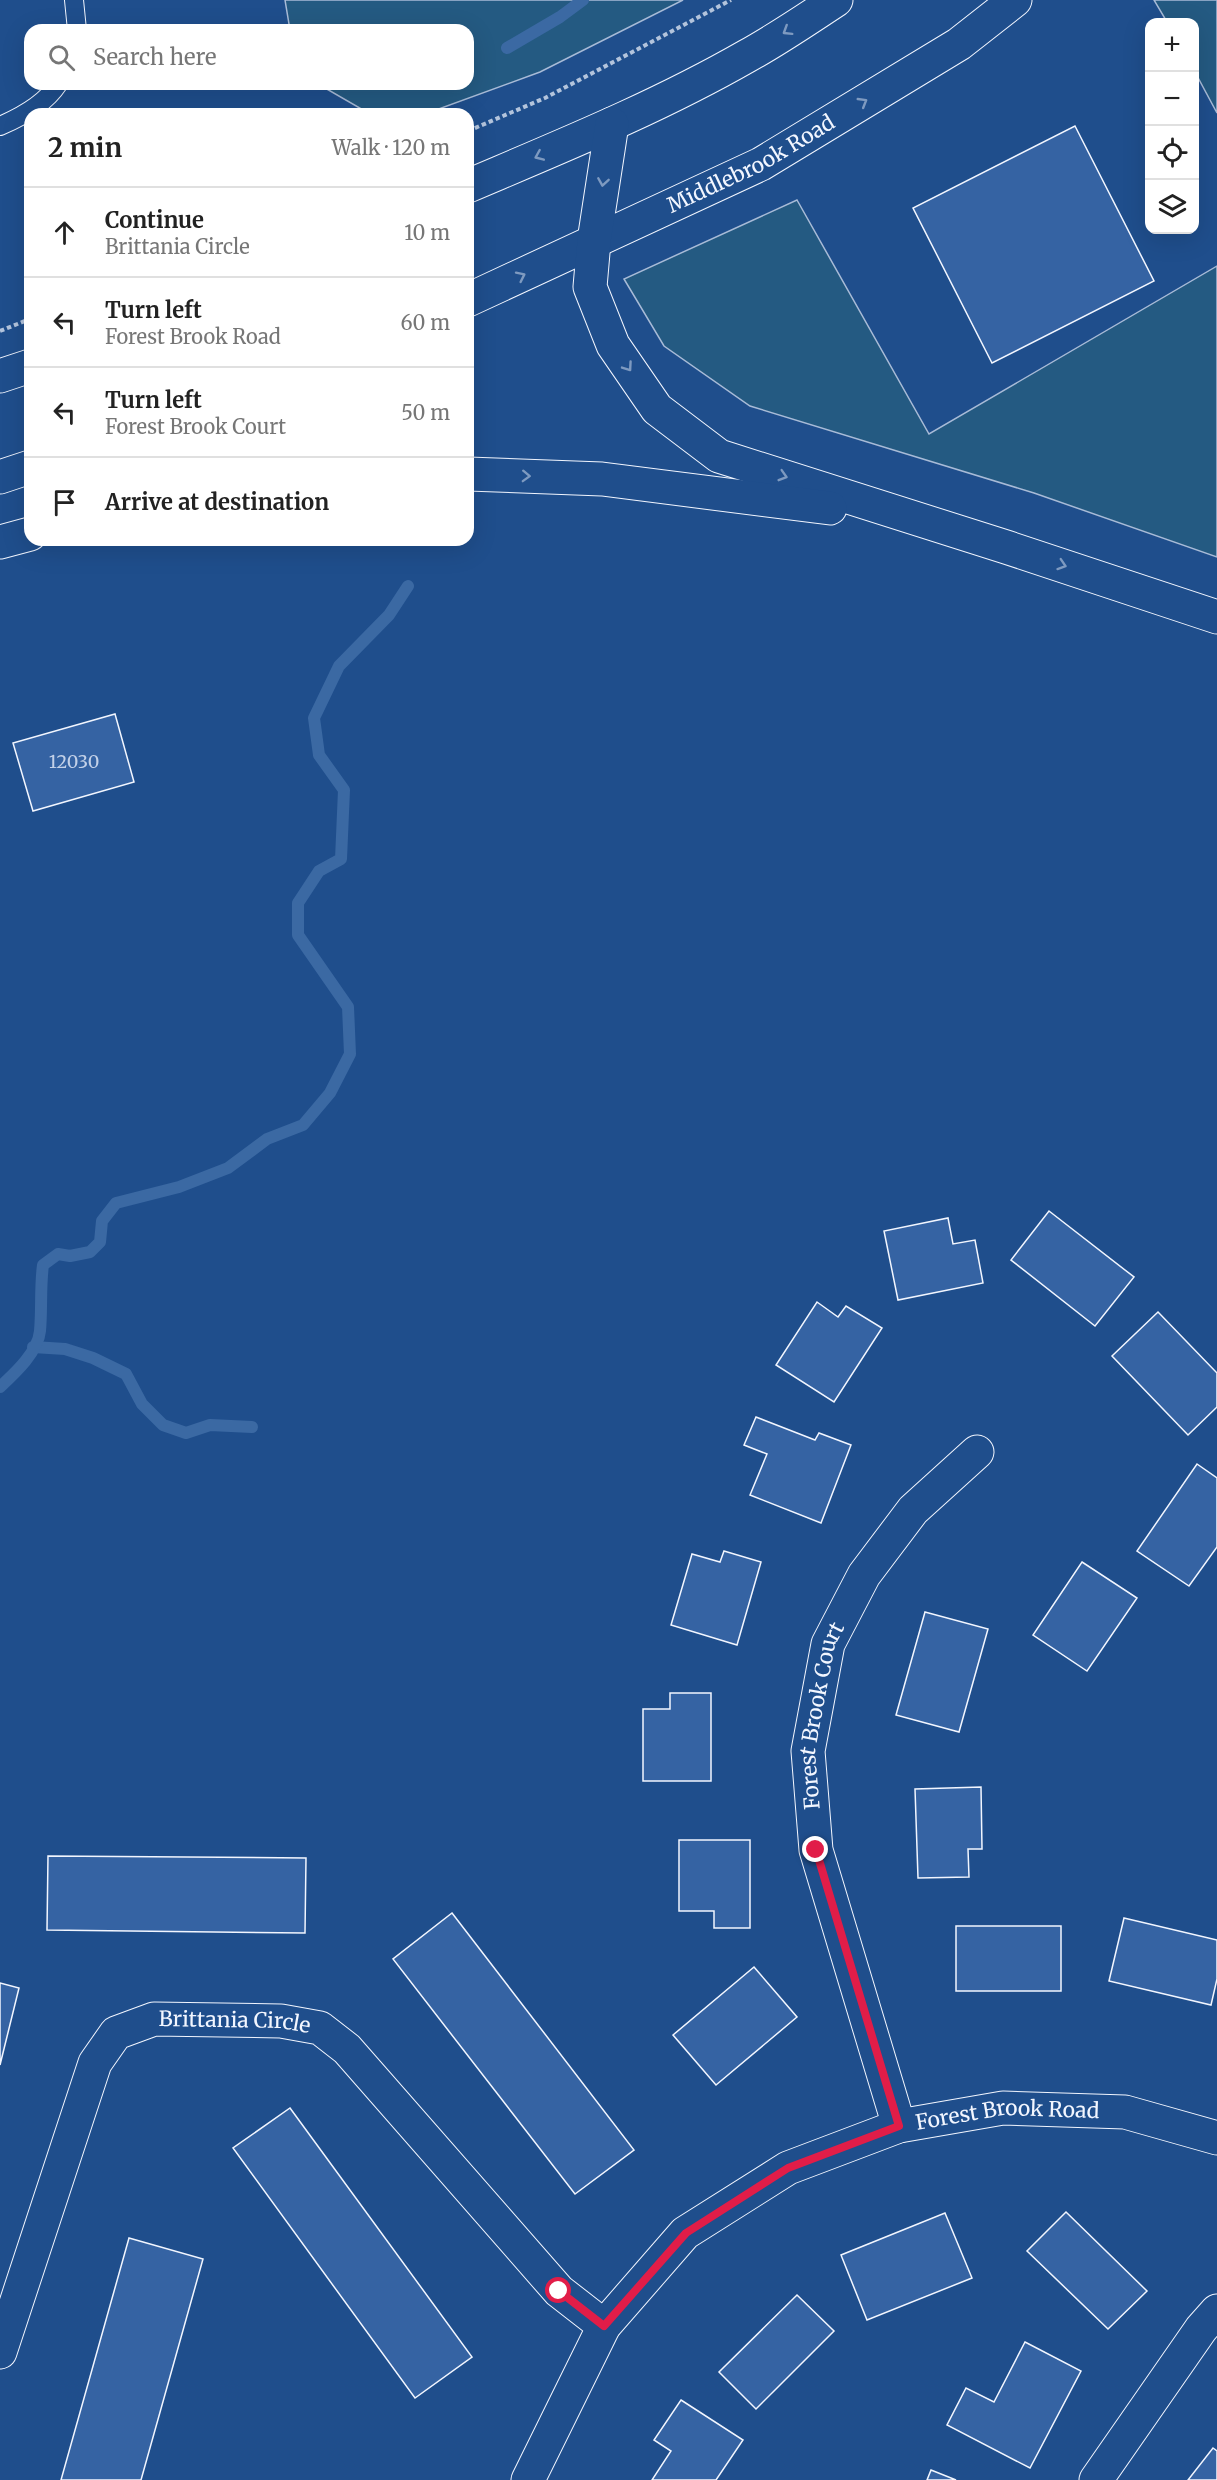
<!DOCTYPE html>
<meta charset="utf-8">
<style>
:root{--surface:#fff;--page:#f6f6f6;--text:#222;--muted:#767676;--line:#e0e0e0}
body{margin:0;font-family:Merriweather,serif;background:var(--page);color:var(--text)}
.controls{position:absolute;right:18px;top:18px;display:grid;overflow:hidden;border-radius:12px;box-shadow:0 6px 24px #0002}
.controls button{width:54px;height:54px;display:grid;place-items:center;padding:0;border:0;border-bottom:2px solid var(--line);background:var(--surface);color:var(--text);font:30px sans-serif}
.stop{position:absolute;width:18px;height:18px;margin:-14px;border:4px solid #e11d48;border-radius:50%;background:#fff}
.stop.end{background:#e11d48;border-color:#fff;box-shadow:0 2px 6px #0008}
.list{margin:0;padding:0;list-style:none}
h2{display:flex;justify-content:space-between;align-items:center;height:78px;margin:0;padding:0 24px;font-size:26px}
h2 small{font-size:20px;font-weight:400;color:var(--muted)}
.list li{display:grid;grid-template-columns:39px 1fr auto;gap:18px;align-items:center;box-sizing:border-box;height:90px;padding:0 24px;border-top:2px solid var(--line)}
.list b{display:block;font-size:22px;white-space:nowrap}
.list p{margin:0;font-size:20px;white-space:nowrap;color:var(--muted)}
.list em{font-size:20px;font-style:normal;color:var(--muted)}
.icon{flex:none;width:33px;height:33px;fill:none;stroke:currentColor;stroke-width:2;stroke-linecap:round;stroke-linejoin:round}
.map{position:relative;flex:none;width:1217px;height:2480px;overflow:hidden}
.search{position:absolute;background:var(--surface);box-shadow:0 6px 24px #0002;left:24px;top:24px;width:450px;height:66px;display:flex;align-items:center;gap:15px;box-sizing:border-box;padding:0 21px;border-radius:18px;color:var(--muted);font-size:22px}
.panel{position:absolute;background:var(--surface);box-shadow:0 6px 24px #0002;left:24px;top:108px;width:450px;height:438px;border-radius:18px}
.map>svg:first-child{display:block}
.green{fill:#245a82;stroke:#a8bbd7;stroke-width:1.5}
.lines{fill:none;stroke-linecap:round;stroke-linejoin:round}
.stream{stroke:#3b69a3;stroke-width:12}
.building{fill:#3563a3;stroke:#f2f6ff;stroke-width:1.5}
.service-casing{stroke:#f2f6ff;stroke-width:20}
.minor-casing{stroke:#f2f6ff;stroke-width:35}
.primary-casing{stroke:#f2f6ff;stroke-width:35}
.motorway-casing{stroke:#f2f6ff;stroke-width:35}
.path{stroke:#b3c4dc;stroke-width:4;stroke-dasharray:4.5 3;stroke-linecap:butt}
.service{stroke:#1f4e8c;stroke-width:18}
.minor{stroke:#1f4e8c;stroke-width:33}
.primary{stroke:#1f4e8c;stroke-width:33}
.motorway{stroke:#1f4e8c;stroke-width:33}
.oneway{stroke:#7e9ac0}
.route{stroke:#e11d48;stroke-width:8}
.labels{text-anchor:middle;stroke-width:4.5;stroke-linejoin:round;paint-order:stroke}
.number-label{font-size:18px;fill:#c3d1e8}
.street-label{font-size:21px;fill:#f2f6ff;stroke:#1f4e8c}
</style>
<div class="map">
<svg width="1217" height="2480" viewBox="0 0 1217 2480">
<rect width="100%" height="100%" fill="#1f4e8c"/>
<g class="green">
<path d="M285,0h398l-143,72 -115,42h-55l-52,-30h150v-54h-178z"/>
<path d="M1154,0h63v113l-22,-41 -1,-50h-27z"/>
<path d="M797,200l132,234 288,-168v291l-183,-64 -284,-87 -86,-60 -40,-67z"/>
</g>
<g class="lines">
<g class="stream">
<path d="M507,48l53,-31 23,-17"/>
<path d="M33,1347l32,2 28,9 33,16 16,30 21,21 23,8 24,-8 42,2"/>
<path d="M0,1387c15,-14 38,-35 40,-56 2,-22 0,-44 3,-66l15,-11 12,2 20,-4 10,-10 2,-21 14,-18 63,-16 49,-19 39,-29 36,-14 27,-32 20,-39 -2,-47 -50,-72v-32l21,-32 22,-12 3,-69 -25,-35 -5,-37 25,-52 50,-51 19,-29"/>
</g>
</g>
<g class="building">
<path d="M1075,126l79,155 -162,82 -79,-155z"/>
<path d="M115,714l19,68 -101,29 -20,-68z"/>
<path d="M1049,1211l85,66 -39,49 -84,-66z"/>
<path d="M948,1218l5,26 22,-4 8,43 -85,17 -14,-69z"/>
<path d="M817,1302l21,15 8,-11 36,22 -48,74 -58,-37z"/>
<path d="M1158,1312l59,61v34l-29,28 -76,-79z"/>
<path d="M756,1417l59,23 4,-7 32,12 -30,78 -71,-28 17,-41 -23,-9z"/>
<path d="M1197,1464l20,14v69l-28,39 -52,-35z"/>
<path d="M724,1551l37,11 -24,83 -66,-20 21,-71 28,8z"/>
<path d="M1082,1562l55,36 -50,73 -54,-36z"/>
<path d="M925,1612l63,17 -29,103 -63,-17z"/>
<path d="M670,1693h41v88h-68v-72h27z"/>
<path d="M981,1787l1,62h-14l1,28 -51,1 -3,-89z"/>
<path d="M679,1840h71v88h-36v-17h-35z"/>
<path d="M48,1856l258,2 -1,75 -258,-3z"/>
<path d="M452,1913l182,237 -59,44 -182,-235z"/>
<path d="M1124,1918l93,22v39l-6,26 -102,-24z"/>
<rect x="956" y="1926" width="105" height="65"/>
<path d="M754,1967l43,50 -81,68 -43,-50z"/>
<path d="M0,1983l19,5 -19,77z"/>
<path d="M290,2108l182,249 -57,41 -182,-250z"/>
<path d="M1066,2212l81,79 -39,38 -81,-78z"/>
<path d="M945,2213l27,65 -105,42 -26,-65z"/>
<path d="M129,2238l74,21 -62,221h-80z"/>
<path d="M797,2295l37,36 -78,78 -37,-37z"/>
<path d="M1025,2342l56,29 -51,97 -83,-43 19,-37 28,14z"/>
<path d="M681,2400l62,40 -27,40h-64l19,-29 -17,-11z"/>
<path d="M1213,2448l4,3v29h-29z"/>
<path d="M931,2470l25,10h-29z"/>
</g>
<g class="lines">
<g class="service-casing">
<g id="service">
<path d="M74,0l3,30"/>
<path d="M0,126c21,-9 45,-22 58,-42"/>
</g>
</g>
<g class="minor-casing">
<g id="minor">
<path id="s1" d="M899,2126l-83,-276 -8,-99 20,-107 36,-69 49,-65 64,-58"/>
<path id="s2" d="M0,2352l95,-289 21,-30 38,-14 127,2 39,7 27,21 212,242 45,35"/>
<path id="s3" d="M528,2480l76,-154 81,-93 103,-65 111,-42 104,-18 122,4 92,26"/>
<path d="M1096,2480l105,-151 16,-18"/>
</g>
</g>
<g class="primary-casing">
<g id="primary">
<path d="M468,186c94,-40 190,-79 279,-130 31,-17 60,-37 89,-56"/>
<path id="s4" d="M468,300l293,-136 198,-120 56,-44"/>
<path d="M0,376l30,-10"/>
<path d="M0,477l30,-10"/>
</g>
</g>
<g class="motorway-casing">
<g id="motorway">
<path d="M612,124l-18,117 -4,46 23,58 44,64 62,47 287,91 211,70"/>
<path d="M468,474l134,5 228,29"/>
<path d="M0,542l30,-8"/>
</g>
</g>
<g class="path">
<path d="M468,131l77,-33 186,-98"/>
<path d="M0,331l30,-12"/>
</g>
<use href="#service" class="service"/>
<use href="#minor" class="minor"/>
<use href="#primary" class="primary"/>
<use href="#motorway" class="motorway"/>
</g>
<defs><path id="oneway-chevron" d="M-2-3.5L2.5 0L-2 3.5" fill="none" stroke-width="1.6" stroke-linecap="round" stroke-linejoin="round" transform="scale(1.5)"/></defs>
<g class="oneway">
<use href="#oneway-chevron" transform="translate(787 31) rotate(148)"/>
<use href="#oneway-chevron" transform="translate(863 102) rotate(-31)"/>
<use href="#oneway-chevron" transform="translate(539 156) rotate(157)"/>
<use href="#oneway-chevron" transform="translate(603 182) rotate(99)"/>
<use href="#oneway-chevron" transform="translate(521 276) rotate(-26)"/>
<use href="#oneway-chevron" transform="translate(628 367) rotate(55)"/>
<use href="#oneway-chevron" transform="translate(526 476) rotate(2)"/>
<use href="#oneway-chevron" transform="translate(783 476) rotate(17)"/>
<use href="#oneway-chevron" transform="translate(1062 565) rotate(18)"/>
</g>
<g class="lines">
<path class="route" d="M559,2291l45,35 82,-93 102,-65 111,-42 -83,-276"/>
</g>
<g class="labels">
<g class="number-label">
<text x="74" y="768">12030</text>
</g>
<g class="street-label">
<text dy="7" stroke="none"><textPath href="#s4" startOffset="314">Middlebrook Road</textPath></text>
<text dy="7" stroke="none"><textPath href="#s1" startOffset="424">Forest Brook Court</textPath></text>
<text dy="7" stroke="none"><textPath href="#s2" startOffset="462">Brittania Circle</textPath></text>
<text dy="7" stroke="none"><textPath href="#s3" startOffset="645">Forest Brook Road</textPath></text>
</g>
</g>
</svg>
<div class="controls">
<button>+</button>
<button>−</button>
<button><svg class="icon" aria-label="locate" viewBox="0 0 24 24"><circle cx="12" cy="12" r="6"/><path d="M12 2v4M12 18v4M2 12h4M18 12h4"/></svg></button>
<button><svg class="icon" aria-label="layers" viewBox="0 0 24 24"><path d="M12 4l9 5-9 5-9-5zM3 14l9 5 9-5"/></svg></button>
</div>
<div class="stop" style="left:559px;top:2291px"></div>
<div class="stop end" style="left:816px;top:1850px"></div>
<div class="search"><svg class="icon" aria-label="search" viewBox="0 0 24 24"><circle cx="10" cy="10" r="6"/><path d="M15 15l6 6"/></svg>Search here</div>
<section class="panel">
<h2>2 min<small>Walk · 120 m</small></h2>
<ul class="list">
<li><svg class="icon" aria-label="ahead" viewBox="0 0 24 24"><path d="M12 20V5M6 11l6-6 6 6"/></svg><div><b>Continue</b><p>Brittania Circle</p></div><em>10 m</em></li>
<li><svg class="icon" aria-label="left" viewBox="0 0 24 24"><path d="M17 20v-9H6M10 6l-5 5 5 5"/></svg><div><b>Turn left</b><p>Forest Brook Road</p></div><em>60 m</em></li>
<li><svg class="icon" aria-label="left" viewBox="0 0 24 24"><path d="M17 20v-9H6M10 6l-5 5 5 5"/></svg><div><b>Turn left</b><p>Forest Brook Court</p></div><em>50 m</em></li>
<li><svg class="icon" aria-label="arrive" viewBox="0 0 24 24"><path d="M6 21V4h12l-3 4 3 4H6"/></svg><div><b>Arrive at destination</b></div></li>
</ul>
</section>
</div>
